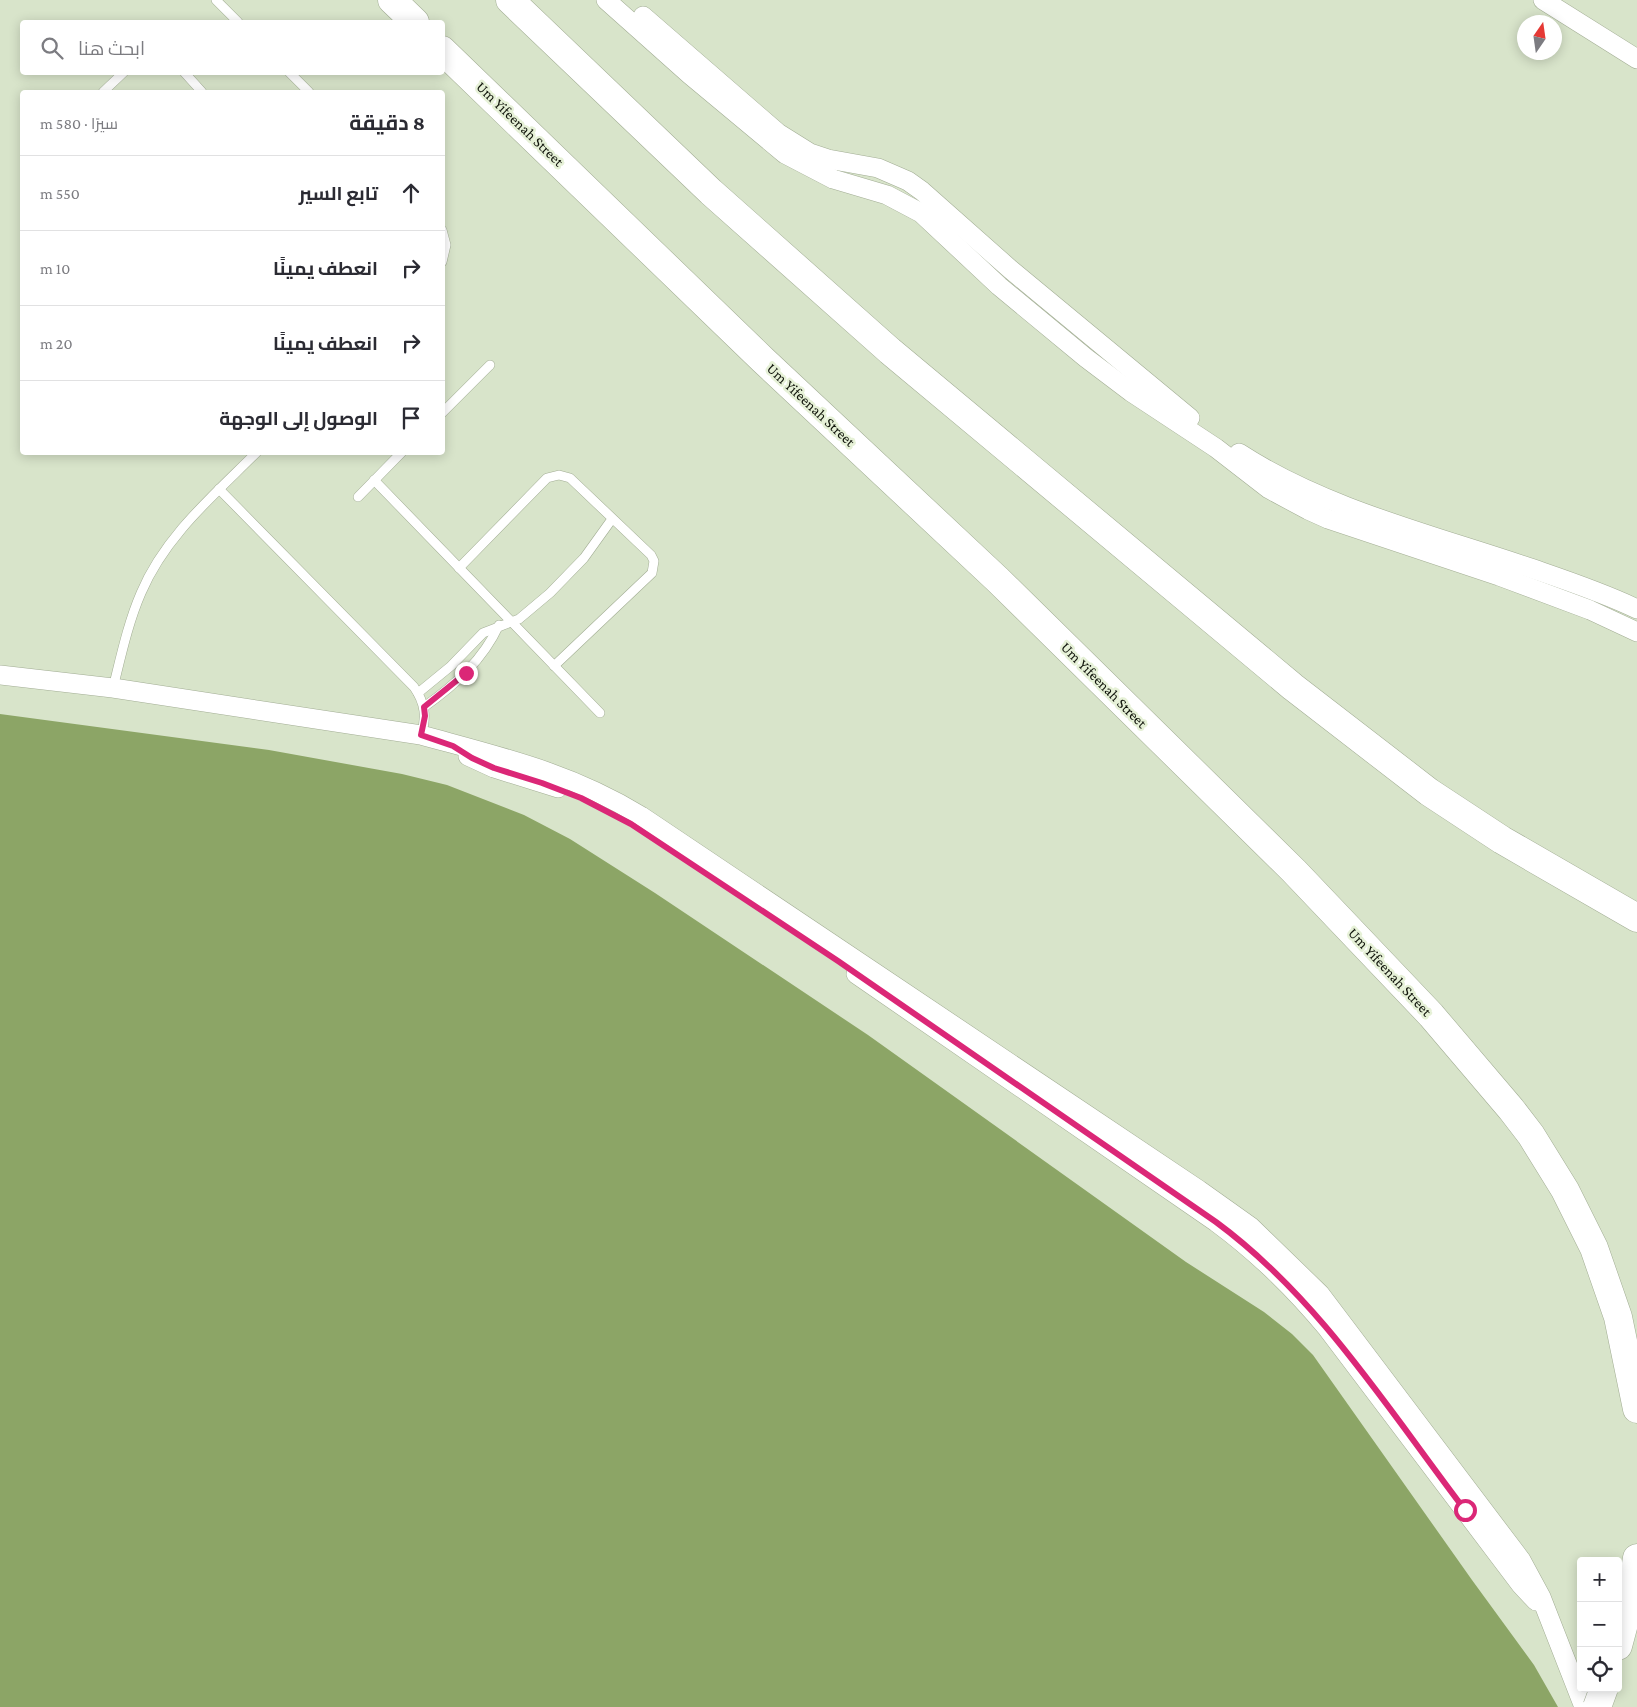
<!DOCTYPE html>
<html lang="ar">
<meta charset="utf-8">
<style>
:root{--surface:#fff;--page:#f2f2f3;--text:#2b2b33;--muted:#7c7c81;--line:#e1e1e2}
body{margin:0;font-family:"Crimson Pro",Cairo,serif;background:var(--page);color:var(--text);direction:rtl}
.controls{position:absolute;right:15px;bottom:15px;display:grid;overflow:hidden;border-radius:5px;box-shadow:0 2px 12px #0003}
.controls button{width:45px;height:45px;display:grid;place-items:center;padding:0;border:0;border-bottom:1px solid var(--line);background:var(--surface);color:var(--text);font:25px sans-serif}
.compass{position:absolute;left:1517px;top:15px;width:45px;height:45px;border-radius:50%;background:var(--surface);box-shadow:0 2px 12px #0003;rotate:13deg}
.stop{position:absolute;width:15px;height:15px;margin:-11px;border:4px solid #db2777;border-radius:50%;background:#fff}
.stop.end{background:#db2777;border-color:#fff;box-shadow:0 1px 5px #0008}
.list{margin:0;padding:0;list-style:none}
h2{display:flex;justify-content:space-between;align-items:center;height:65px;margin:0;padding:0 20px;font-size:21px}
h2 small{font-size:16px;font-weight:400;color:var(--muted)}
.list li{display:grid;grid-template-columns:32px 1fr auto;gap:15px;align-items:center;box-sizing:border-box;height:75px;padding:0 20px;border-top:1px solid var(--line)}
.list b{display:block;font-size:19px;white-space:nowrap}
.list em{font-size:16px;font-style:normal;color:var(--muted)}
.icon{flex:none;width:28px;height:28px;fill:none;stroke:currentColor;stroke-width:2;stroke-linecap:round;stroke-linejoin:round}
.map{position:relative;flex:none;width:1637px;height:1707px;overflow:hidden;direction:ltr}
.search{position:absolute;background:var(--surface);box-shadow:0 2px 12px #0003;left:20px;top:20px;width:425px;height:55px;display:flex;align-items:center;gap:12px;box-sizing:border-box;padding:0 18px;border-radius:5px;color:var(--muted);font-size:19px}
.panel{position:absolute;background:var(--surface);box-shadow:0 2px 12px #0003;left:20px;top:90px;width:425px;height:365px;border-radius:5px;direction:rtl}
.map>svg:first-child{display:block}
.water{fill:#8ca566}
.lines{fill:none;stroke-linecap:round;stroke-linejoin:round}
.lane-casing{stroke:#a2ad94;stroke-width:10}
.street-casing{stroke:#a2ad94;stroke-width:20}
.primary-casing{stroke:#a2ad94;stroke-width:29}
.lane{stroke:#fff;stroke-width:9}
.street{stroke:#fff;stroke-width:19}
.primary{stroke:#fff;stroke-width:28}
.primary-bridge-casing{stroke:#a2ad94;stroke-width:29;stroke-linecap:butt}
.primary-bridge{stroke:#fff;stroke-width:28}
.route{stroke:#db2777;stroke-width:6}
.labels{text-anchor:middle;stroke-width:5;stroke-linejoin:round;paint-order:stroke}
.street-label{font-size:15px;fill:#0f130a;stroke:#e6f1d7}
</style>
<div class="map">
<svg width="1637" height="1707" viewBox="0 0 1637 1707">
<rect width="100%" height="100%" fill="#d8e4ca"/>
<path class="water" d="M0,714l269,36 133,24 45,11 77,30 46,24 85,54 213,142 318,227 78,50 28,22 21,21 159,225 62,85 24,42h-1558z"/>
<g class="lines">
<g class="lane-casing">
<g id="lane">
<path d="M216,0l22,22"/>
<path d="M184,72l18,20"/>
<path d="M289,72l20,20"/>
<path d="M103,92l21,-20"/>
<path d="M442,230l4,15 -4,17"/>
<path d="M442,413l48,-48"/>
<path d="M374,480l226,233"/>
<path d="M219,489l195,198c11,16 13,30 7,48"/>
<path d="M358,497l44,-45"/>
<path d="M459,568l88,-90 12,-3 11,3 81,77 3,6 -2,12 -98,93"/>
<path d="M113,688c8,-32 15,-65 28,-95 24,-57 73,-98 116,-141"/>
<path d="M418,693l33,-27 32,-33 36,-14 31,-26 34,-35 28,-39"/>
<path d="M424,707c31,-22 59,-47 75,-82"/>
</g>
</g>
<g class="street-casing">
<g id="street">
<path d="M606,0l83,74 96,80 48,25 54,16 34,18 78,73 87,72 45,34 85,56 53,41 39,21 20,9 171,57 91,34 47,22"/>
<path d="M1543,0l94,59"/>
<path d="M643,16l135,117 32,20 18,6 50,9 30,13 14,10 88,78 180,149"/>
<path d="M1239,453c89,58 203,84 303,119 32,11 64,22 95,37"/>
<path d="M0,675l113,13 308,47c80,22 148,37 220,81l558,374 52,37 69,67 201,266 20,37 43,110"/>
<path d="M468,756l26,12 64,20"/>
<path d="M856,974l360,248c42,31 78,66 111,106l194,257 15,16"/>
</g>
</g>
<g class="primary-casing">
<g id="primary">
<path d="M392,0l23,22"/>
<path d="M510,0l201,192 179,159 403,336 136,105 73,48 135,78"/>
<path d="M442,50l321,310 235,220 296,291 137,144 80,94 20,26 34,55 29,58 24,69 19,92"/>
<path d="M1618,1646l12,-45 7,-43"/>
</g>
</g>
<use href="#lane" class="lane"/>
<use href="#street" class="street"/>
<use href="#primary" class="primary"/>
<g class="primary-bridge-casing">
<path id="primary-bridge" d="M1597,1707l7,-19"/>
</g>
<use href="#primary-bridge" class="primary-bridge"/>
</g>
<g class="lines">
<path class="route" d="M466,673l-42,34 1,9 -4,19 32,11 19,12 22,10 48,15 39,15 50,26 207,137 378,261c103,76 172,187 249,288"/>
</g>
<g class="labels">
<g class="street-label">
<text transform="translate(520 124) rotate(44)" y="5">Um Yifeenah Street</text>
<text transform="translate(811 405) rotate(43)" y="5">Um Yifeenah Street</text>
<text transform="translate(1104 685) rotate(45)" y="5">Um Yifeenah Street</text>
<text transform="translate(1390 972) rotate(47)" y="5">Um Yifeenah Street</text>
</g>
</g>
</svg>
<div class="controls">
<button>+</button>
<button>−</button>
<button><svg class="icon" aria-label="locate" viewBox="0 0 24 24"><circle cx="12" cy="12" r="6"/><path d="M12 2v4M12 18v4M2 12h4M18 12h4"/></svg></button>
</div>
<svg class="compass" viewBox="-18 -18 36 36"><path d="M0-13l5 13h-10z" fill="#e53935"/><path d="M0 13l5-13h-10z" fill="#7c7c81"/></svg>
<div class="stop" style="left:1465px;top:1510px"></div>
<div class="stop end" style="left:466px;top:673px"></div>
<div class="search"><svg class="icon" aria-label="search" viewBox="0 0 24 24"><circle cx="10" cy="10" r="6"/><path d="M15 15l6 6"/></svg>ابحث هنا</div>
<section class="panel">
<h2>8 دقيقة<small>سيرًا · 580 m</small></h2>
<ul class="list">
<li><svg class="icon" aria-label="ahead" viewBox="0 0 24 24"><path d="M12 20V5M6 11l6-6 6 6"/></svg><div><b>تابع السير</b></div><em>550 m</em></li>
<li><svg class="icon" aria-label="right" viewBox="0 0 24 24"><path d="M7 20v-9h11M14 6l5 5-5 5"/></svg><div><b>انعطف يمينًا</b></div><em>10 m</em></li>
<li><svg class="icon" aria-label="right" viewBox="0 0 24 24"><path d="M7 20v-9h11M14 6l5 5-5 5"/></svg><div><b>انعطف يمينًا</b></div><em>20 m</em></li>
<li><svg class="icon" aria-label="arrive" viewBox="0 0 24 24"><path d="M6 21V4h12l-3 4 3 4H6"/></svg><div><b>الوصول إلى الوجهة</b></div></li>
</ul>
</section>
</div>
